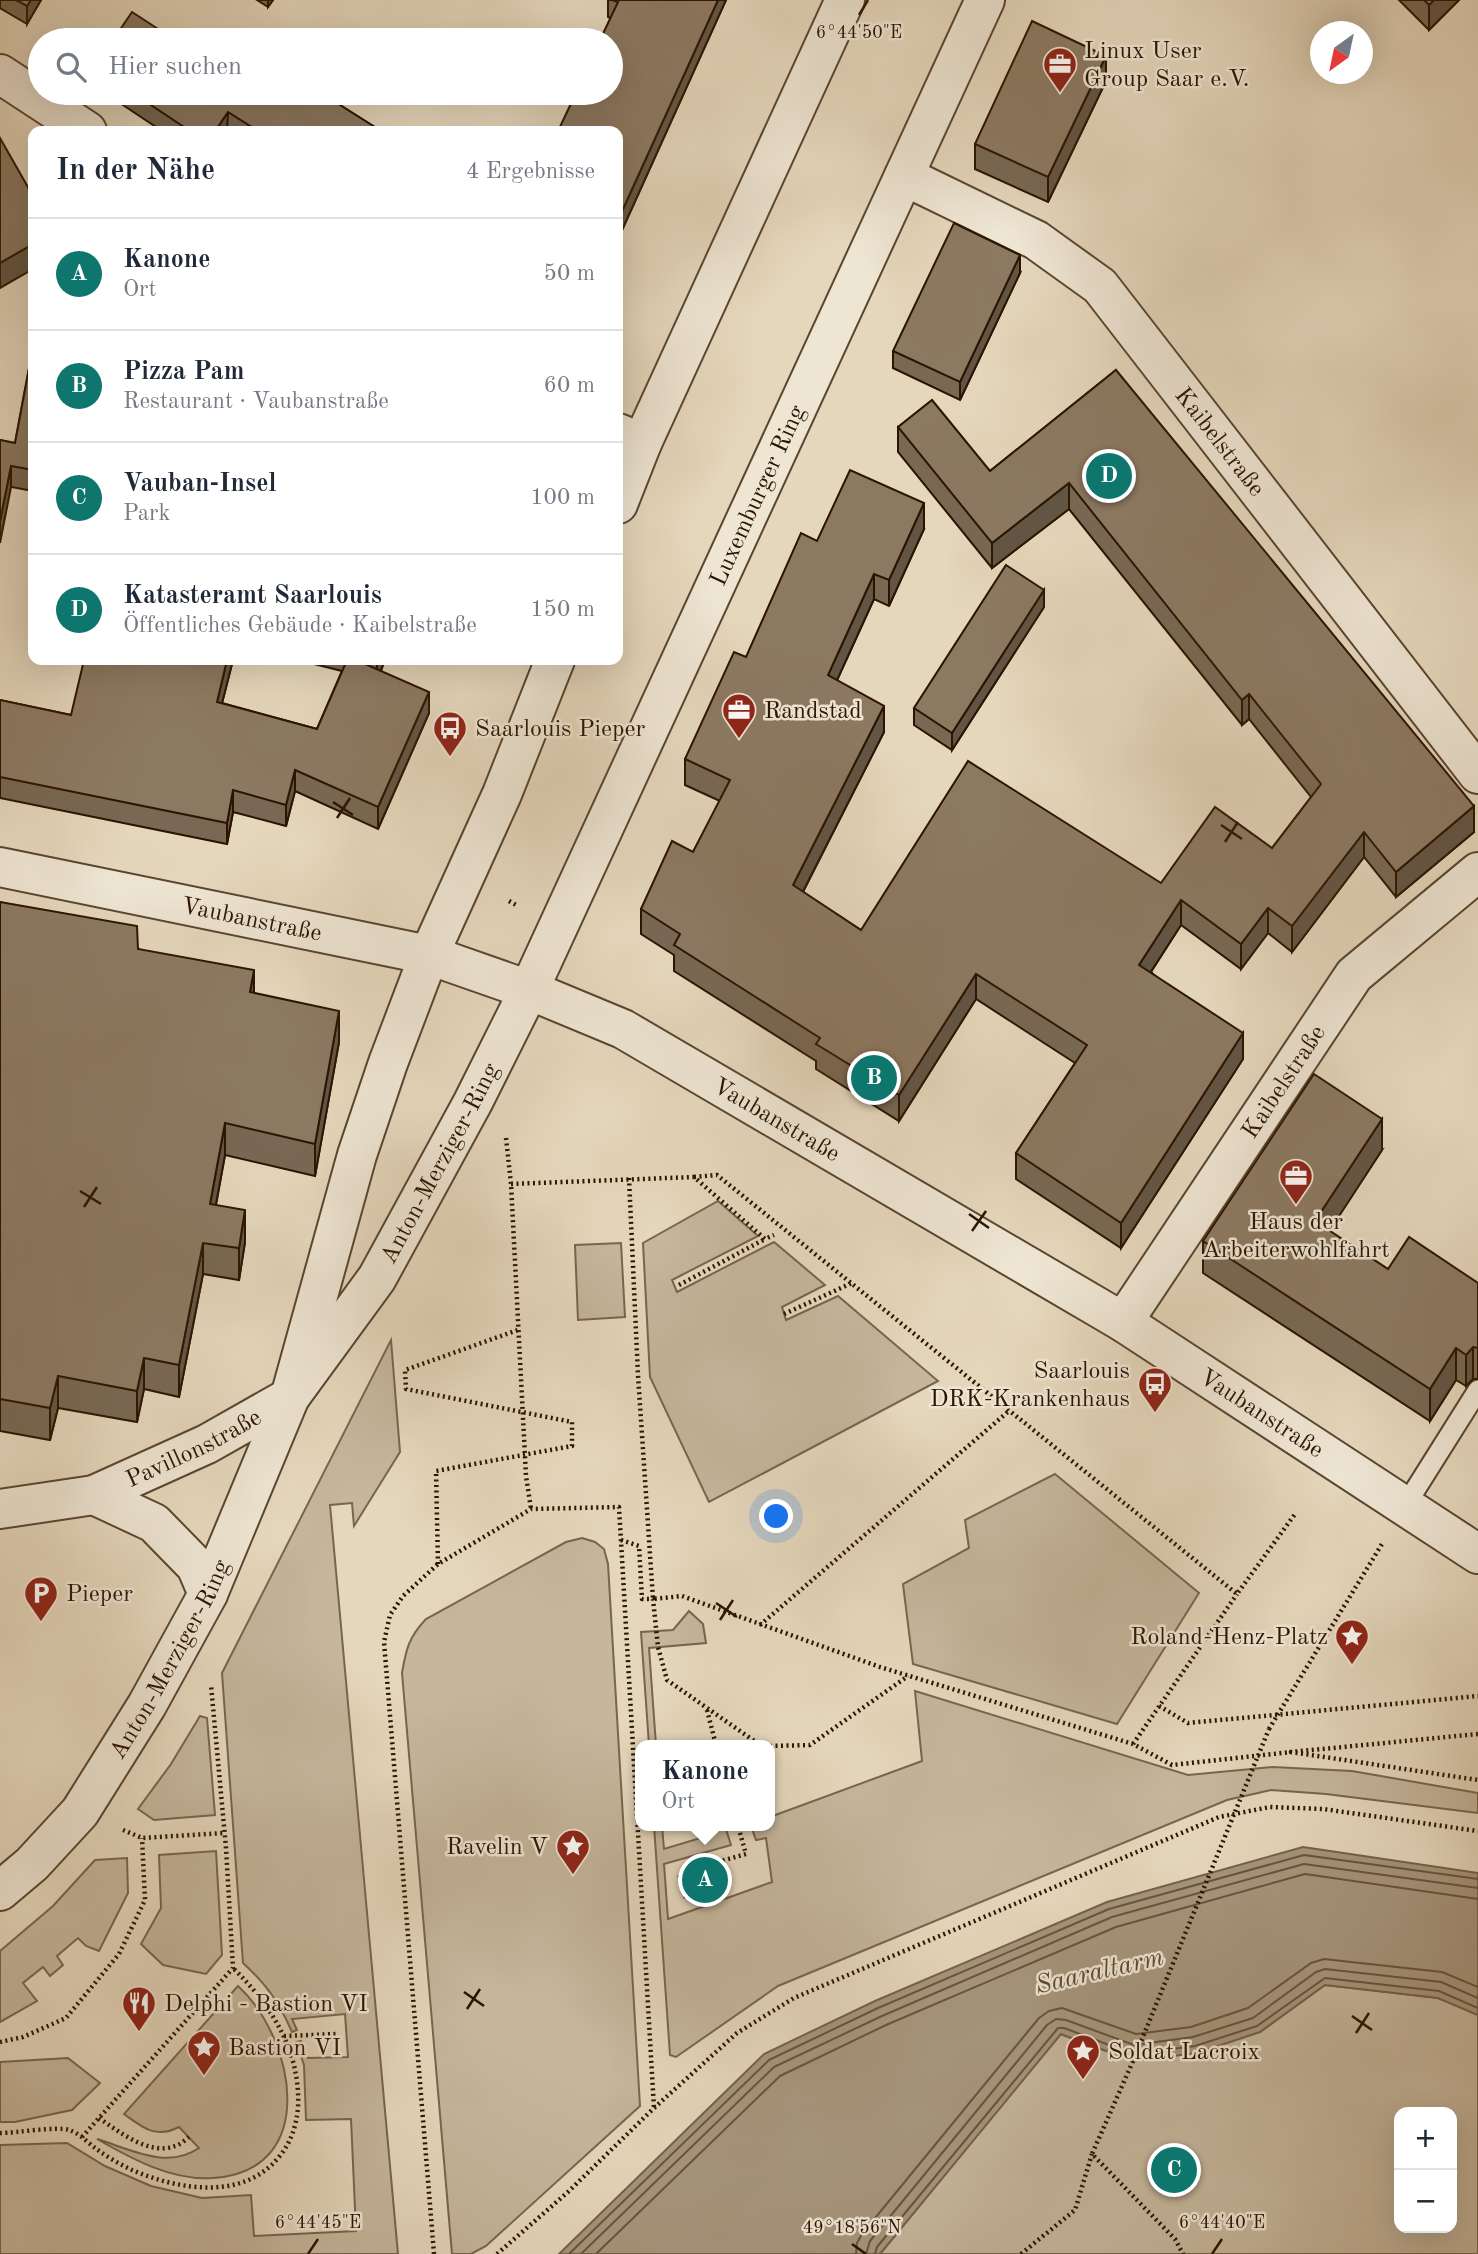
<!DOCTYPE html>
<html lang="de">
<meta charset="utf-8">
<style>
:root{--surface:#fff;--page:#f6f6f7;--text:#1f2937;--muted:#747a83;--line:#e0e1e3;--accent:#0f766e}
body{margin:0;font-family:"Old Standard TT",serif;background:var(--page);color:var(--text)}
.controls{position:absolute;right:21px;bottom:21px;display:grid;overflow:hidden;border-radius:14px;box-shadow:0 7px 28px #0002}
.controls button{width:63px;height:63px;display:grid;place-items:center;padding:0;border:0;border-bottom:2px solid var(--line);background:var(--surface);color:var(--text);font:35px sans-serif}
.compass{position:absolute;left:1310px;top:21px;width:63px;height:63px;border-radius:50%;background:var(--surface);box-shadow:0 7px 28px #0002;rotate:213deg}
.you{position:absolute;left:777px;top:1517px;width:24px;height:24px;margin:-18px;border:5px solid #fff;border-radius:50%;background:#1a73e8;box-shadow:0 0 0 10px #1a73e833}
.badge{display:grid;place-items:center;width:46px;height:46px;border-radius:50%;background:var(--accent);color:#fff;font-size:23px;font-weight:700}
.pin{position:absolute;translate:-50% -50%;border:4px solid #fff;box-shadow:0 2px 7px #0006}
.popup{position:absolute;left:635px;top:1740px;width:140px;height:91px;box-sizing:border-box;display:grid;place-content:center;border-radius:14px;background:var(--surface);filter:drop-shadow(0 2px 5px #0005);font-size:23px;white-space:nowrap;color:var(--muted)}
.popup b{font-size:26px;color:var(--text)}
.popup::after{content:'';position:absolute;left:50%;top:100%;margin-left:-14px;border:14px solid transparent;border-top-color:var(--surface)}
.list{margin:0;padding:0;list-style:none}
h2{display:flex;justify-content:space-between;align-items:center;height:91px;margin:0;padding:0 28px;font-size:30px}
h2 small{font-size:23px;font-weight:400;color:var(--muted)}
.list li{display:grid;grid-template-columns:46px 1fr auto;gap:21px;align-items:center;box-sizing:border-box;height:112px;padding:0 28px;border-top:2px solid var(--line)}
.list b{display:block;font-size:26px;white-space:nowrap}
.list p{margin:0;font-size:23px;white-space:nowrap;color:var(--muted)}
.list em{font-size:23px;font-style:normal;color:var(--muted)}
.icon{flex:none;width:38px;height:38px;fill:none;stroke:currentColor;stroke-width:2;stroke-linecap:round;stroke-linejoin:round}
.map{position:relative;flex:none;width:1478px;height:2254px;overflow:hidden}
.search{position:absolute;background:var(--surface);box-shadow:0 7px 28px #0002;left:28px;top:28px;width:595px;height:77px;display:flex;align-items:center;gap:18px;box-sizing:border-box;padding:0 24px;border-radius:38px;color:var(--muted);font-size:26px}
.panel{position:absolute;background:var(--surface);box-shadow:0 7px 28px #0002;left:28px;top:126px;width:595px;height:539px;border-radius:14px}
.map>svg:first-child{display:block}
.green{fill:#c5b69c;stroke:#78654e;stroke-width:2;fill-rule:evenodd}
.water{fill:#a6957c;stroke:#75614a;stroke-width:2}
.lines{fill:none;stroke-linecap:round;stroke-linejoin:round}
.shore{stroke:#68543e;stroke-width:2}
.service-casing{stroke:#5a452f;stroke-width:23}
.minor-casing{stroke:#5a452f;stroke-width:42}
.tertiary-casing{stroke:#5a452f;stroke-width:42}
.path{stroke:#2b1400;stroke-width:4.5;stroke-dasharray:2 3.5;stroke-linecap:butt}
.service{stroke:#eee5d3;stroke-width:19}
.minor{stroke:#eee5d3;stroke-width:38}
.tertiary{stroke:#eee5d3;stroke-width:38}
.path-bridge{stroke:#2b1400;stroke-width:4.5;stroke-dasharray:2 3.5;stroke-linecap:butt}
.wall{fill:#786854;stroke:#2b1400;stroke-width:2}
.shaded-wall{fill:#625545;stroke:#2b1400;stroke-width:2}
.building{fill:#8c7962;stroke:#2b1400;stroke-width:2}
.ticks{fill:none;stroke:#2b1400;stroke-width:2.5}
.labels{text-anchor:middle;stroke-width:5;stroke-linejoin:round;paint-order:stroke}
.poi-label{font-size:24px;fill:#2b1400;stroke:#eee5d3;text-anchor:start}
.street-label{font-size:24px;fill:#2b1400;stroke:#eee5d3}
.water-label{font-size:26px;font-style:italic;fill:#5c4832;stroke:#eee5d3}
.ticks-label{font-size:18px;text-anchor:middle;fill:#2b1400;stroke:#eee5d3;stroke-width:5;stroke-linejoin:round;paint-order:stroke}
</style>
<div class="map">
<svg width="1478" height="2254" viewBox="0 0 1478 2254">
<rect width="100%" height="100%" fill="#e5d7bc"/>
<filter id="stains"><feTurbulence type="fractalNoise" baseFrequency=".00286" numOctaves="4"/><feColorMatrix values="0 0 0 0 .2 0 0 0 0 .09 0 0 0 0 .02 0 0 0 .5 -.17"/></filter>
<radialGradient id="worn" r=".72"><stop offset=".6" stop-color="#630" stop-opacity="0"/><stop offset="1" stop-color="#630" stop-opacity=".3"/></radialGradient>
<g class="green">
<path d="M718,1201l40,35 -86,44 5,12 97,-50 51,43 -43,22 4,13 52,-24 100,85 -229,121 -59,-125 -7,-134z"/>
<path d="M621,1243l4,74 -47,3 -3,-75z"/>
<path d="M391,1340l9,112 -46,74 -2,-23 -22,2 68,749h-398v-109l67,-2 38,23 46,20 51,12 49,-3 3,41 102,-5 -5,-112 -45,1 -2,-55 -8,-23 5,-1 7,17 40,-1 -3,-43 -53,5 5,11 -5,2c-13,-30 -25,-47 -49,-69l-21,-290z"/>
<path d="M1055,1474l144,119 -82,131 -204,-60 -10,-80 66,-36 -4,-28z"/>
<path d="M582,1538l13,4 9,7 4,15 32,542 -154,140 -15,8h-19l-50,-581c4,-24 7,-36 24,-54l140,-77z"/>
<path d="M689,1611l14,13 3,19 -57,5 7,97h-7l-8,-113 32,-2z"/>
<path d="M915,1691l273,84 85,-8 79,4 126,22v20l-152,-19 -55,-4 -44,10 -449,186 -102,71 -6,-2 -16,-229h8l2,23 50,-15 1,-8h10l6,19 -67,19 4,55 104,-37 -6,-44 -10,2 -5,-14h19v-9l152,-56z"/>
<path d="M200,1716l7,2 8,97 -61,5 -16,-11 33,-45z"/>
<path d="M216,1851l6,104 -16,19 -43,-9 -22,-21 20,-36 -2,-53z"/>
<path d="M127,1858l1,35 -29,58 -13,-5 -8,-8 -21,18 6,9 -13,11 -7,-9 -20,16 14,18 -37,21v-71l53,-45 42,-46z"/>
<path d="M1325,1985l113,13 40,17v239h-598l180,-220 73,27 127,-29zM1399,2112h53v116h-53z"/>
<path d="M238,1986c57,52 83,185 -25,192 -41,3 -81,-19 -116,-39 33,10 70,31 102,9l-20,-21c-23,12 -36,1 -55,-13z"/>
<path d="M68,2058l32,25 -28,27 -57,12h-15v-60z"/>
</g>
<path class="water" d="M1303,1847l175,26v142l-40,-17 -113,-13 -65,47 -63,21 -64,8 -72,-27 -181,220h-321l205,-200 111,-53 232,-99z"/>
<g class="lines">
<g class="shore">
<path d="M569,2254l200,-194 109,-52 231,-99 195,-54 174,24"/>
<path d="M581,2254l193,-187 108,-51 230,-99 192,-53 174,24"/>
<path d="M596,2254l184,-178 106,-51 230,-98 189,-53 173,25"/>
<path d="M856,2254l1,-11 5,-9 177,-216 10,-7 13,-3 74,26 55,-7 57,-19 63,-45 13,-4 118,13 36,15"/>
<path d="M866,2254l4,-13 177,-216 9,-6 10,1 68,25 59,-8 60,-19 63,-46 9,-3 116,13 37,16"/>
<path d="M875,2254l2,-7 181,-219h6l69,26 62,-8 62,-20 68,-48 114,13 39,17"/>
</g>
<g class="service-casing">
<path id="service" d="M1405,1506l73,-116"/>
</g>
<g class="minor-casing">
<g id="minor">
<path d="M0,74l87,57"/>
<path id="s1" d="M904,176l132,64 64,46 378,488"/>
<path d="M618,433l24,10"/>
<path id="s2" d="M0,867l429,88 100,35 94,39 500,293 355,232"/>
<path id="s3" d="M1123,1322l231,-347 124,-103"/>
<path d="M94,1495l60,28 42,43 12,28"/>
<path id="s4" d="M0,1509l94,-14 113,-51 83,-47"/>
</g>
</g>
<g class="tertiary-casing">
<g id="tertiary">
<path d="M618,504l24,-61 203,-443"/>
<path id="s5" d="M290,1397l87,-119 96,-176 56,-112 456,-990"/>
<path id="s6" d="M0,1891l32,-27 48,-52 67,-107 61,-111 82,-197 67,-242 31,-92 41,-108 73,-161 53,-134"/>
</g>
</g>
<g class="path">
<path d="M509,901l9,5"/>
<path d="M506,1138l5,46 15,292 5,33"/>
<path d="M694,1177l23,-2 520,419 58,-80"/>
<path d="M629,1178l9,197 15,224 29,-3 198,71 253,77 39,21 119,-13"/>
<path d="M511,1184l183,-7 71,62 9,-4"/>
<path d="M679,1285l86,-46"/>
<path d="M784,1314l68,-31"/>
<path d="M621,1540l18,6 3,53h11l5,48 9,33 93,65"/>
<path d="M438,1564l-2,-93 136,-25v-24l-166,-33 -1,-19 113,-40"/>
<path d="M760,1625l250,-215"/>
<path d="M1159,1706l29,17 290,-27"/>
<path d="M707,1710l9,35"/>
<path d="M1269,1729l113,-185"/>
<path d="M1478,1734l-187,18 187,28"/>
<path d="M1133,1744l104,-150"/>
<path d="M770,1746l40,-1 98,-69"/>
<path d="M123,1830l19,8 82,-5"/>
<path d="M686,1898l-7,-25 67,-19 -8,-28"/>
<path d="M284,2036l53,-2"/>
<path d="M0,2042l23,-5 43,-19 53,-64 26,-54 -3,-62"/>
<path d="M1133,2061l-41,93 83,85 8,15"/>
<path d="M99,2118c19,13 50,38 76,28 5,-1 10,-6 14,-9"/>
<path d="M0,2133c15,0 58,-7 69,-3 10,3 18,12 26,18 11,8 24,16 37,22 47,20 111,31 147,-13 12,-15 17,-30 19,-49 3,-56 -26,-102 -65,-140"/>
<path d="M82,2137l151,-169 -7,-120 -15,-163"/>
<path d="M434,2254l-50,-612 6,-27 13,-19 35,-32 93,-55 88,-2 35,601"/>
<path d="M497,2254l71,-62 86,-84 83,-75 57,-35 425,-181 51,-10 53,2 155,22"/>
<path d="M1021,2254l54,-44 17,-56"/>
</g>
<use href="#service" class="service"/>
<use href="#minor" class="minor"/>
<use href="#tertiary" class="tertiary"/>
<path class="path-bridge" d="M1133,2061l136,-332"/>
</g>
<g class="wall">
<path d="M0,0h41l-14,24 -27,-16z"/>
<path d="M257,0h16l-5,7z"/>
<path d="M608,0h118l-108,239v-108l-8,-113 -2,-1z"/>
<path d="M1399,0h60l-30,30z"/>
<path d="M1106,81l-58,121 -73,-33v-25z"/>
<path d="M105,93h216l60,38h-219z"/>
<path d="M1020,273l-60,127 -67,-32v-17z"/>
<path d="M33,347v144l-22,-4 -11,-47 15,3z"/>
<path d="M1116,370l358,462 -78,65 -32,-40 -72,95 -24,-19 -27,36 -60,-44 -30,47 92,87 -122,189 -105,-69v-26l59,-90 -99,-64 -77,122 -83,-52v-8l-142,-90v-16l-33,-21v-25l52,-57 27,-51 -35,-16v-26l132,-218 107,-12 -35,77 -15,-7 -37,81 47,52 -81,160 58,38 300,-47 111,-35 39,-51 -62,-78 -7,6 -173,-216 -77,59 -94,-116v-25l92,44z"/>
<path d="M1044,607l-92,143 -38,-25v-17z"/>
<path d="M233,660l-11,43 95,26 25,-58 -44,-11h87l-4,11 48,42 -51,116 -83,-38 -9,35 -53,-14 -6,32 -227,-46v-98l71,15z"/>
<path d="M0,902l138,47 116,44 85,49 -24,134 -90,-21 -9,50 29,37 -6,38 -36,-6 -24,123 -35,-8 -7,33 -79,-14 -8,32 -50,-9z"/>
<path d="M1382,1150l-53,81 59,38 90,14v96h-5l-7,7 -10,-6 -26,41 -227,-148v-32z"/>
</g>
<g class="shaded-wall">
<path d="M31,0h10l-14,24v-18z"/>
<path d="M268,0h5l-5,7z"/>
<path d="M718,0h8l-108,239v-19z"/>
<path d="M1434,0h25l-30,30v-25z"/>
<path d="M1106,56v25l-58,121v-25z"/>
<path d="M228,112l-1,19h-12z"/>
<path d="M33,244v25l-33,19v-25z"/>
<path d="M1020,255v18l-60,127v-18z"/>
<path d="M11,466v21l-11,56v-22z"/>
<path d="M1069,483v26l-77,59v-25z"/>
<path d="M924,503v26l-35,77v-26z"/>
<path d="M874,574v25l-46,101v-25z"/>
<path d="M1044,590v17l-92,143v-17z"/>
<path d="M227,660h6l-16,63v-21z"/>
<path d="M377,660h8l-8,19z"/>
<path d="M429,692v21l-51,116v-22z"/>
<path d="M1249,694v25l-7,6v-25z"/>
<path d="M884,706v26l-91,179v-26z"/>
<path d="M295,770v21l-9,35v-21z"/>
<path d="M233,790v22l-6,32v-21z"/>
<path d="M1474,806v26l-78,65v-25z"/>
<path d="M1364,832v25l-72,95v-26z"/>
<path d="M1181,900v25l-42,65v-25z"/>
<path d="M1268,908v25l-27,36v-25z"/>
<path d="M254,970v32l-4,-10z"/>
<path d="M976,974v25l-77,122v-26z"/>
<path d="M339,1011v31l-24,134v-32z"/>
<path d="M1243,1033v26l-122,189v-25z"/>
<path d="M1382,1119v31l-67,103v-32z"/>
<path d="M225,1123v32l-15,81v-32z"/>
<path d="M245,1210v32l-6,38v-32z"/>
<path d="M203,1243v31l-24,123v-32z"/>
<path d="M1473,1347v32l-7,7v-31z"/>
<path d="M1456,1348v32l-26,41v-32z"/>
<path d="M144,1358v31l-7,33v-31z"/>
<path d="M58,1376v32l-8,32v-32z"/>
</g>
<g class="building">
<path d="M16,0h15l-4,6z"/>
<path d="M612,0h106l-100,220v-89h-60l18,-38h35v-53h-11l18,-38z"/>
<path d="M1424,0h10l-5,5z"/>
<path d="M132,12l43,28h-62z"/>
<path d="M1032,21l74,35 -58,121 -73,-33z"/>
<path d="M200,33l11,7h-17z"/>
<path d="M133,93h188l60,38h-123l-30,-19 -13,19h-25z"/>
<path d="M0,138l33,58v48l-33,19z"/>
<path d="M954,223l66,32 -60,127 -67,-31z"/>
<path d="M33,347v123l-22,-4 -11,55v-81l15,3z"/>
<path d="M1116,370l358,436 -78,66 -32,-40 -72,94 -24,-18 -27,36 -60,-44 -42,65 104,68 -122,190 -105,-70 71,-108 -111,-71 -77,121 -83,-51 4,-6 -146,-93 6,-11 -39,-25 31,-68 21,11 37,-72 -45,-21 49,-107 12,5 55,-124 16,8 33,-71 74,33 -35,77 -15,-6 -46,101 56,31 -91,179 68,45 107,-169 193,122 54,-76 57,41 49,-64 -72,-90 -7,6 -173,-217 -77,60 -94,-116 34,-27 58,71z"/>
<path d="M1006,565l38,25 -92,143 -38,-25z"/>
<path d="M84,660h143l-10,42 100,27 30,-69h9l73,32 -51,115 -83,-37 -9,35 -53,-15 -6,33 -227,-46v-77l71,15z"/>
<path d="M0,902l137,24 1,23 116,21 -4,22 89,19 -24,133 -90,-21 -15,81 35,6 -6,38 -36,-5 -24,122 -35,-7 -7,33 -79,-15 -8,32 -50,-9z"/>
<path d="M1314,1074l68,45 -67,102 73,48 21,-32 69,46v65l-5,-1 -7,8 -10,-7 -26,41 -227,-148z"/>
</g>
<path class="ticks" d="M859,15l9,-15M333,802l20,13M337,818l13,-20M1221,825l21,14M1225,842l13,-20M80,1191l21,13M84,1207l13,-20M969,1214l20,14M972,1231l14,-20M716,1603l21,14M720,1620l13,-20M464,1992l20,14M467,2009l13,-20M1352,2016l20,14M1356,2033l13,-20M852,2244l14,10M308,2254l10,-15M1212,2254l10,-15"/>
<defs>
<g id="office-pin" transform="scale(1.75)"><path d="M0 17L-7.5 6A9.5 9.5 0 1 1 7.5 6Z" fill="#8f2418" stroke="#eee5d3"/><path d="M-6-3h4V-5.5h4V-3h4V5H-6ZM-1-4.5V-3h2v-1.5ZM-6 0V1H6V0Z" fill="#fff"/></g>
<g id="bus-pin" transform="scale(1.75)"><path d="M0 17L-7.5 6A9.5 9.5 0 1 1 7.5 6Z" fill="#8f2418" stroke="#eee5d3"/><path d="M-5-6H5V4H4V6H2V4H-2V6H-4V4H-5ZM-3.5-4V0h7V-4ZM-3.5 1.2v1.5H-2V1.2ZM2 1.2v1.5H3.5V1.2Z" fill="#fff"/></g>
<g id="parking-pin" transform="scale(1.75)"><path d="M0 17L-7.5 6A9.5 9.5 0 1 1 7.5 6Z" fill="#8f2418" stroke="#eee5d3"/><path d="M-3.5-5.5H1a3.5 3.5 0 0 1 0 7H-1V5.5H-3.5ZM-1-3.4V-.6H.8a1.4 1.4 0 0 0 0-2.8Z" fill="#fff"/></g>
<g id="sight-pin" transform="scale(1.75)"><path d="M0 17L-7.5 6A9.5 9.5 0 1 1 7.5 6Z" fill="#8f2418" stroke="#eee5d3"/><path d="M0-6L1.8-2.2L6-1.7L2.9 1.2L3.7 5.4L0 3.3L-3.7 5.4L-2.9 1.2L-6-1.7L-1.8-2.2Z" fill="#fff"/></g>
<g id="restaurant-pin" transform="scale(1.75)"><path d="M0 17L-7.5 6A9.5 9.5 0 1 1 7.5 6Z" fill="#8f2418" stroke="#eee5d3"/><path d="M-5-6h1v4h1v-4h1v4h1v-4h1v5L-1.5 .5V6h-2V.5L-5-1ZM5-6V6H3V1.5H1.5Q1.5-4 5-6Z" fill="#fff"/></g>
</defs>
<g fill-rule="evenodd">
<use href="#office-pin" x="1060" y="64"/>
<use href="#office-pin" x="739" y="710"/>
<use href="#bus-pin" x="450" y="728"/>
<use href="#office-pin" x="1296" y="1176"/>
<use href="#bus-pin" x="1155" y="1384"/>
<use href="#parking-pin" x="41" y="1593"/>
<use href="#sight-pin" x="1352" y="1636"/>
<use href="#sight-pin" x="573" y="1846"/>
<use href="#restaurant-pin" x="139" y="2003"/>
<use href="#sight-pin" x="204" y="2047"/>
<use href="#sight-pin" x="1083" y="2051"/>
</g>
<g class="labels">
<g class="poi-label">
<text x="1084" y="58">Linux User<tspan x="1084" dy="28">Group Saar e.V.</tspan></text>
<text x="764" y="718">Randstad</text>
<text x="475" y="736">Saarlouis Pieper</text>
<text x="1296" y="1229" text-anchor="middle">Haus der<tspan x="1296" dy="28">Arbeiterwohlfahrt</tspan></text>
<text x="1130" y="1378" text-anchor="end">Saarlouis<tspan x="1130" dy="28">DRK-Krankenhaus</tspan></text>
<text x="66" y="1601">Pieper</text>
<text x="1328" y="1644" text-anchor="end">Roland-Henz-Platz</text>
<text x="548" y="1854" text-anchor="end">Ravelin V</text>
<text x="164" y="2011">Delphi - Bastion VI</text>
<text x="228" y="2055">Bastion VI</text>
<text x="1108" y="2059">Soldat Lacroix</text>
</g>
<g class="street-label">
<text dy="8" stroke="none"><textPath href="#s1" startOffset="422">Kaibelstraße</textPath></text>
<text dy="8" stroke="none"><textPath href="#s5" startOffset="1018">Luxemburger Ring</textPath></text>
<text dy="8" stroke="none"><textPath href="#s2" startOffset="257">Vaubanstraße</textPath></text>
<text dy="8" stroke="none"><textPath href="#s3" startOffset="289">Kaibelstraße</textPath></text>
<text dy="8" stroke="none"><textPath href="#s2" startOffset="824">Vaubanstraße</textPath></text>
<text dy="8" stroke="none"><textPath href="#s5" startOffset="278">Anton-Merziger-Ring</textPath></text>
<text dy="8" stroke="none"><textPath href="#s2" startOffset="1391">Vaubanstraße</textPath></text>
<text dy="8" stroke="none"><textPath href="#s4" startOffset="205">Pavillonstraße</textPath></text>
<text dy="8" stroke="none"><textPath href="#s6" startOffset="290">Anton-Merziger-Ring</textPath></text>
</g>
<g class="water-label">
<text transform="translate(1099 1970) rotate(-13)" y="9">Saaraltarm</text>
</g>
</g>
<g class="ticks-label">
<text x="859" y="38">6°44'50"E</text>
<text x="318" y="2228">6°44'45"E</text>
<text x="1222" y="2228">6°44'40"E</text>
<text x="852" y="2233">49°18'56"N</text>
</g>
<rect width="100%" height="100%" filter="url(#stains)"/>
<rect width="100%" height="100%" fill="url(#worn)"/>
</svg>
<div class="controls">
<button>+</button>
<button>−</button>
</div>
<svg class="compass" viewBox="-18 -18 36 36"><path d="M0-13l5 13h-10z" fill="#e53935"/><path d="M0 13l5-13h-10z" fill="#747a83"/></svg>
<div class="you"></div>
<div class="pin badge" style="left:705px;top:1880px">A</div>
<div class="popup"><b>Kanone</b>Ort</div>
<div class="pin badge" style="left:874px;top:1078px">B</div>
<div class="pin badge" style="left:1174px;top:2170px">C</div>
<div class="pin badge" style="left:1109px;top:476px">D</div>
<div class="search"><svg class="icon" aria-label="search" viewBox="0 0 24 24"><circle cx="10" cy="10" r="6"/><path d="M15 15l6 6"/></svg>Hier suchen</div>
<section class="panel">
<h2>In der Nähe<small>4 Ergebnisse</small></h2>
<ul class="list">
<li><span class="badge">A</span><div><b>Kanone</b><p>Ort</p></div><em>50 m</em></li>
<li><span class="badge">B</span><div><b>Pizza Pam</b><p>Restaurant · Vaubanstraße</p></div><em>60 m</em></li>
<li><span class="badge">C</span><div><b>Vauban-Insel</b><p>Park</p></div><em>100 m</em></li>
<li><span class="badge">D</span><div><b>Katasteramt Saarlouis</b><p>Öffentliches Gebäude · Kaibelstraße</p></div><em>150 m</em></li>
</ul>
</section>
</div>
